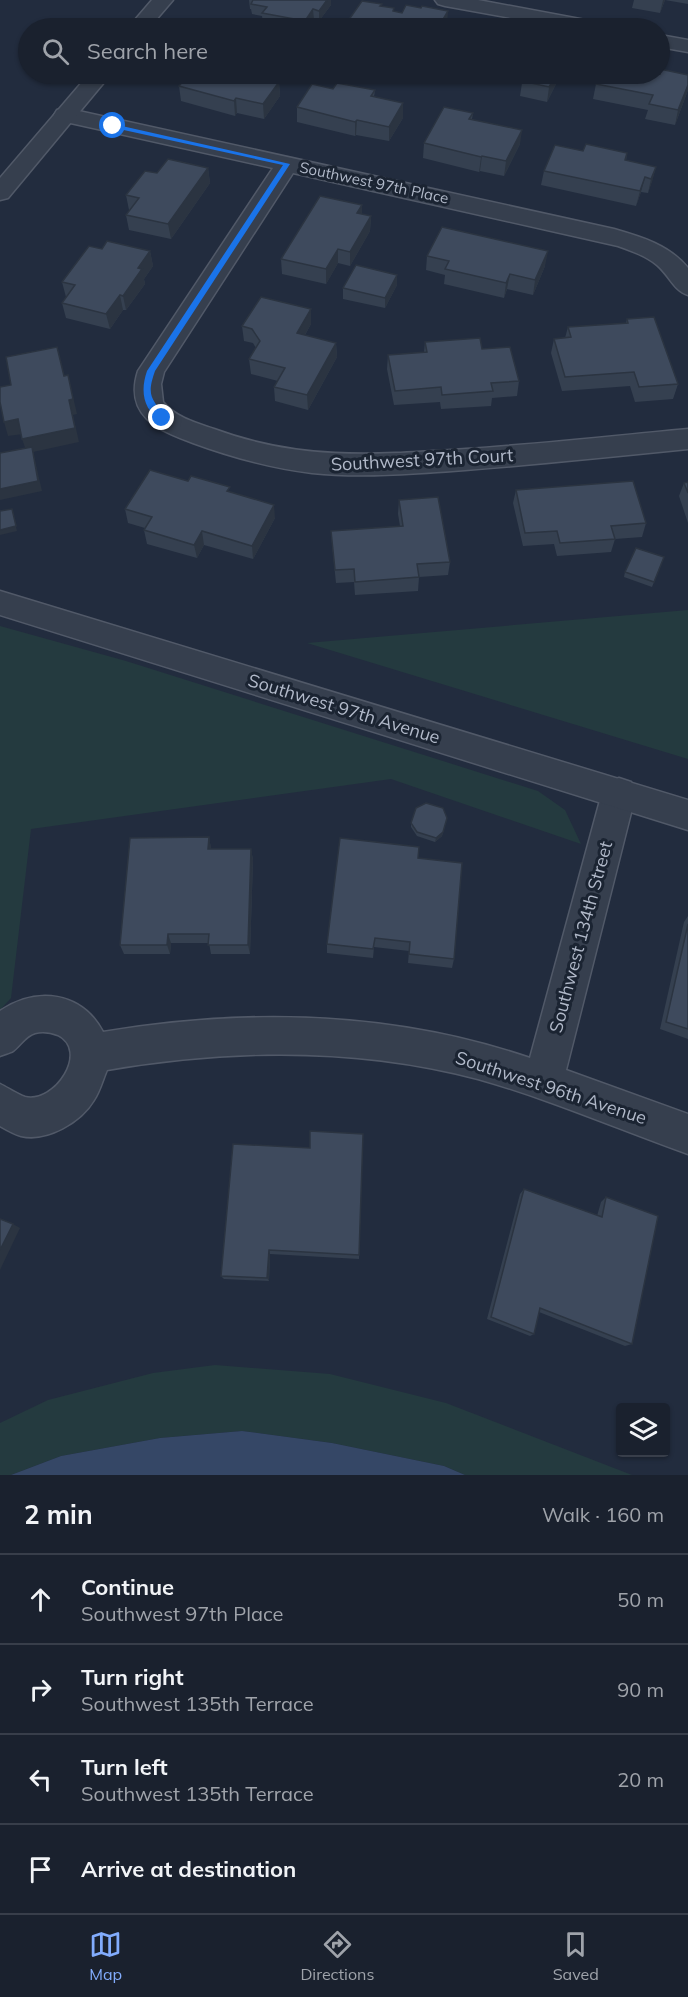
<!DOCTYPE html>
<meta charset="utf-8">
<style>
:root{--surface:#1a212e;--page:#272e3a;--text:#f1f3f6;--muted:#9fa3aa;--line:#383e4a;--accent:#82acfd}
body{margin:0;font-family:Mulish,sans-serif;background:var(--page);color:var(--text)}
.controls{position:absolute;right:18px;bottom:18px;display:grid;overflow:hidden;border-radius:6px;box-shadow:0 2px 4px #0004}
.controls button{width:54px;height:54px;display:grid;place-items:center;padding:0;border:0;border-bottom:2px solid var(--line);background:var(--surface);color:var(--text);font:30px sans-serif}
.stop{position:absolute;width:18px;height:18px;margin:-14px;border:4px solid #1a73e8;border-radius:50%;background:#fff}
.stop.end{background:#1a73e8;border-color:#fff;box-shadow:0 2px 6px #0008}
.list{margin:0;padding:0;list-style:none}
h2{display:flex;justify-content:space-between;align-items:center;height:78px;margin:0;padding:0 24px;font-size:26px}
h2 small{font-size:20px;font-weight:400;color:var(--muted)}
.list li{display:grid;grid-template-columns:39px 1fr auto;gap:18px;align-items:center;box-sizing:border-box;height:90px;padding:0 24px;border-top:2px solid var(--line)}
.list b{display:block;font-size:22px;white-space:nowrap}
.list p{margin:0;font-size:20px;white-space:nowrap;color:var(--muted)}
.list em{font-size:20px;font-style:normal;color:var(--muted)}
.icon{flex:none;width:33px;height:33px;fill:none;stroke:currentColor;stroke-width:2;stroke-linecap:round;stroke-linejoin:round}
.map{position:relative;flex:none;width:688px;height:1475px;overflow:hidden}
.search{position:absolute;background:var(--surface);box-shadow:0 2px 4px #0004;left:18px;right:18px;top:18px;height:66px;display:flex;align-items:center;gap:15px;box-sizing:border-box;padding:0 21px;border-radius:33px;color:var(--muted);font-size:22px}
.sheet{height:438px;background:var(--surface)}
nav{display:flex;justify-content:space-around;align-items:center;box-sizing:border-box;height:84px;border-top:2px solid var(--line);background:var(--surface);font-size:16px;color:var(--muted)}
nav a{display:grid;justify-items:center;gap:3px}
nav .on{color:var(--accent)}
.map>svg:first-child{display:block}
.green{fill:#243a3f}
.water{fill:#354766}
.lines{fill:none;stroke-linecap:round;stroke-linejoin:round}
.minor-casing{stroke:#515968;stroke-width:3}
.tertiary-casing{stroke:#515968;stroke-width:3}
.minor{fill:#363f4e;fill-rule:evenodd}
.tertiary{fill:#363f4e;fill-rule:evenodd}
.wall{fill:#354050}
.shaded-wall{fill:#2b3441}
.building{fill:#3e4a5d;stroke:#2b3441;stroke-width:1.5}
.route{fill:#1a73e8}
.labels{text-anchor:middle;stroke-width:6;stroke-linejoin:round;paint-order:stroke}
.far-street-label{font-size:15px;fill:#b1b9c9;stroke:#1b2432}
.street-label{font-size:18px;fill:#b1b9c9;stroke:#1b2432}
</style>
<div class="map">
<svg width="688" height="1475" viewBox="0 0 688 1475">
<rect width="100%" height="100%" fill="#222c3e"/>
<g class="green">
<path d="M688,610v149l-381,-116z"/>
<path d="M0,626l126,35 412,130 27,19 16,34 -190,-65 -360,50 -20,169 -11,12z"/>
<path d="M215,1365l115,9 116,29 186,72h-167l-21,-9 -112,-23 -90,-12 -82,7 -99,18 -50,19h-11v-52l48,-23 105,-27z"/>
</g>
<path class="water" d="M242,1431l90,12 112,23 21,9h-454l50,-19 99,-18z"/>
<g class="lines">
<g class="minor-casing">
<g id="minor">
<path d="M435,0h43l118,22 7,2 3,4h-40l-121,-22 -7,-2z"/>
<path d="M660,35l28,5v12l-28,-5z"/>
<path d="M65,108l549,121c28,8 55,16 74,39v27c-14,-4 -19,-20 -31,-30 -11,-9 -25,-14 -39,-19l-325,-73 -129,199 -3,12 2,18c12,15 33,21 51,27 87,32 161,26 252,20 74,-5 148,-13 222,-20v20c-78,8 -157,16 -236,22 -47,3 -93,7 -140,2 -41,-5 -81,-16 -119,-30 -36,-13 -69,-28 -55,-72l135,-203 -216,-48 -3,-5 3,-5z"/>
<path d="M619,778l12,4 5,11 -70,277 122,44v40c-70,-25 -139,-55 -210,-75 -121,-32 -249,-30 -371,-9 -4,9 -7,21 -13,30 -13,22 -47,42 -73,36 -7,-2 -14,-6 -21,-10v-42c8,4 17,10 25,13 30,7 65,-46 33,-62 -8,-3 -15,-4 -23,-2 -10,3 -14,12 -22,18 -3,2 -9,3 -13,5v-45c37,-25 82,-19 103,21 143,-24 289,-21 427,26l72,-265 5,-11z"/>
</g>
</g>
<g class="tertiary-casing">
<g id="tertiary">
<path d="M152,0h21l-24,28h-21z"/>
<path d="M89,74h22l-103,124 -8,2v-22z"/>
<path d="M0,591l688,209v30l-688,-215z"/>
</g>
</g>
<use href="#minor" class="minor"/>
<use href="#tertiary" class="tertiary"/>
</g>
<g class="wall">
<path d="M249,0h82v5l-12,16 -5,-1 -6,8h-19l-26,-5 -1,-7 -10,-2 -1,-5h-1z"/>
<path d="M634,0h54v4l-23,-4 -5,13 -28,-5z"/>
<path d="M189,74h71l1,4 18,4 1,14 -16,23 -27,-6 -2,3 -54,-15 -2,-15z"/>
<path d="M471,74h90l-14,28 -27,-6 2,-13z"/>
<path d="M688,75v15l-13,35 -30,-6 3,-9 -55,-11 3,-15z"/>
<path d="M333,89l42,1 -1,7 29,6v15l-14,23 -33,-6 -1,1 -58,-14v-15z"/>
<path d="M473,113l-1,6 48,25 -16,32 -24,-5 -1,1 -56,-14 1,-15z"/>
<path d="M583,151l44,2 -1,8 30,6 -8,26 -7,-1 -5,14 -95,-21 3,-14z"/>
<path d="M208,168l2,15 -39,56 -42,-9 -3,-15 4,-5h-1l-3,-15 31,-22z"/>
<path d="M362,214l9,2 -1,15 -20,35 -12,-3 -12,21 -44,-10 -1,-15z"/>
<path d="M102,249l48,2 3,15 -9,13 1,5 -19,26h-3l-13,19 -44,-11 -4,-15 5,-6h-1l-4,-15z"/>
<path d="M427,256l118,10 -12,29 -26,-6 -3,9 -60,-14 1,-9 -19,-5z"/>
<path d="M397,275v10l-12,23 -42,-9v-11z"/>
<path d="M627,319l51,65 -5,15 -38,3 -5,-16 -68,5 -11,-38 3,-14 11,-1 3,-11 58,-4z"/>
<path d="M311,324l-6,11 31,8 1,14 -29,53 -33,-9 -1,-14 4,-6 -27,-7 -2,-15 7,-11 -3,-5 -9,-2 -2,-15z"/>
<path d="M425,342l57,7 37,32 -2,15 -25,2 -1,8 -50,3 -1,-7 -46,3 -7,-36 1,-14 36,-3z"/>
<path d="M688,482v41l-9,-27 5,-13z"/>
<path d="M516,490l130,33 -4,14 -27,2 -4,13 -54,4 -3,-12 -31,2 -10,-43z"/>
<path d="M231,492l44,26 -22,41 -49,-14 -7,13 -50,-14 -3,-14 1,-2 -17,-5 -3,-14z"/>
<path d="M399,500l51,62 -2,13 -29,2 -1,14 -63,4 -1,-13 -18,1 -4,-39 -1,-13 69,-5 -2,-12z"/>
<path d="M664,557l-12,30 -28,-10 1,-5z"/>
<path d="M447,818l-5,18 -7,6 -18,-6 -6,-9v-4z"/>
<path d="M209,837l2,12h40l2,11 -3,94h-39l-2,-11h-38l-1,11h-46l-4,-9z"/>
<path d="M418,858l36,101 -2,9 -44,-5 1,-12 -35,-4 -1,11 -46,-5v-9z"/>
<path d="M688,916v123l-28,-10 24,-107z"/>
<path d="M363,1134l-4,125 -89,-5 -1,27 -45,-2 -3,-3 89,-128z"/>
<path d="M524,1189l73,27 4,-14 5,-5 26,147 -7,2 -86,-34 -5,22 -4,2 -43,-17 33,-125z"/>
</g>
<g class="shaded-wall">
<path d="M327,0h4v5l-12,16v-10z"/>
<path d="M663,0h2l-5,13z"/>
<path d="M313,9l1,11 -6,8h-2l-1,-7z"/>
<path d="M448,11l-1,15 -1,2h-8z"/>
<path d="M257,74h3l1,11 -6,-9z"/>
<path d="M556,74h5l-14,28 2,-15z"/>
<path d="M279,82l1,14 -16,23 -1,-15z"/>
<path d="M688,85v5l-13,35 3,-15z"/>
<path d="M236,98l1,15 -2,3 -1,-15z"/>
<path d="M403,103v15l-14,23v-14z"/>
<path d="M357,120l-1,15 -1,1v-14z"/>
<path d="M522,130l-2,14 -16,32 2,-15z"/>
<path d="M482,156l-2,15 -1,1 2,-15z"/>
<path d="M656,167l-4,15 -4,11 3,-14z"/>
<path d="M208,168l2,15 -39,56 -3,-15z"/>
<path d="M645,177l-4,15 -5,14 4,-15z"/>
<path d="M362,205v15l-5,-7z"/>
<path d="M371,216l-1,15 -20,35v-14z"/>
<path d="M338,249v14l-12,21v-15z"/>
<path d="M150,251l3,15 -9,13 1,5 -19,26 -3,-14 15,-28z"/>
<path d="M548,251l-3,15 -12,29 2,-15z"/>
<path d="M510,274l-3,15 -3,9 2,-15z"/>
<path d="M397,275v10l-12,23v-10z"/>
<path d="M120,295l3,15 -13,19 -4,-15z"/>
<path d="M311,309v15l-13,23 -1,-14z"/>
<path d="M336,343l1,14 -29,53 -1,-15z"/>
<path d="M68,375l9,39 -4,1 6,27 -46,10 9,39 -42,9v-11l27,-36 -5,-14 47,-39z"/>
<path d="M18,419l5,15 -15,2 -4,-14z"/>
<path d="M274,505l1,13 -22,41 -1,-13z"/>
<path d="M12,509l5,22 -17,4v-5z"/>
<path d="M202,531l2,14 -7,13 -3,-13z"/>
<path d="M447,818l-5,18 -7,6 1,-4z"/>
<path d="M209,837l2,11v12l-3,-11z"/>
<path d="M251,849l2,11 -3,94 -2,-9z"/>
<path d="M168,934l3,9 -1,11 -3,-9z"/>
<path d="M13,1224l7,4 -20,42v-20z"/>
<path d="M269,1250l1,4 -1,27 -2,-3z"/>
</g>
<g class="building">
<path d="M253,0h74l-8,11 -6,-2 -8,12 -43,-8 5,-6 -16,-3z"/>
<path d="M362,1l20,3 -2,2 14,2 -1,3 9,2 4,-8 15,3 1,-2 26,5 -10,17h-95z"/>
<path d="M660,69l28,6v10l-10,25 -29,-6 4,-9 -57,-11 5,-10h59z"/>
<path d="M189,74h68l-2,2 24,6 -16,22 -27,-6 -2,3 -55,-15z"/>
<path d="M526,74h30l-7,13 -27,-6z"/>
<path d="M337,83l38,7 -4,6 32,7 -14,24 -32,-7 -2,2 -58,-15 15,-23 21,5z"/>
<path d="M444,107l29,6 -4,6 53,11 -16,31 -24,-5 -1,1 -57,-14z"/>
<path d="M586,144l41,9 -2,7 31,7 -5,12 -6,-2 -5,14 -96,-20 11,-26 28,6z"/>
<path d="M168,159l40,9 -40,56 -42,-9 13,-17 -13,-3 19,-24 12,2z"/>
<path d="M320,196l42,9 -5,8 14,3 -21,36 -12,-3 -12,20 -45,-10z"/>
<path d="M442,227l106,24 -13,29 -25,-6 -4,9 -61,-14 4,-8 -22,-5z"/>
<path d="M107,241l43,10 -12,17 4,1 -19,27 -3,-1 -14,19 -44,-11 13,-18 -13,-3 27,-36 13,3z"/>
<path d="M356,265l41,10 -12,23 -42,-10z"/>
<path d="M261,297l50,12 -14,24 39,10 -29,52 -33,-8 11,-19 -36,-9 11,-18 -8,-12 -10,-3z"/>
<path d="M654,317l24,67 -39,3 -5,-15 -69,5 -11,-38 17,-2 -3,-10 60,-4 -1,-4z"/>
<path d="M480,338l2,11 28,-2 9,34 -28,2 2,8 -51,4 -1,-8 -46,4 -7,-36 39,-3 -2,-10z"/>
<path d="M57,347l7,29 4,-1 5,24 -4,1 6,28 -53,11 -4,-20 -14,3 -4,-20v-15l11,-2 -5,-28z"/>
<path d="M32,447l6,34 -38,8v-36z"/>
<path d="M150,470l38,11 3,-5 39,11 -3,4 47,14 -22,41 -50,-15 -8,14 -50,-15 8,-13 -27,-8z"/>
<path d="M633,481l13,42 -35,3 4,13 -55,4 -3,-12 -32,2 -9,-43z"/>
<path d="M688,482v11l-4,-10z"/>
<path d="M438,497l12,65 -33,2 2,13 -64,5 -1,-13 -19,1 -4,-39 72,-5 -4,-26z"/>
<path d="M12,509l4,17 -16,4v-19z"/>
<path d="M636,548l28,9 -10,25 -29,-10z"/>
<path d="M426,803l17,5 4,10 -4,14 -7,6 -19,-6 -6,-9 5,-15z"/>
<path d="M209,837l-1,12h43l-3,96h-40l1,-11h-41l-1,11h-47l10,-107z"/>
<path d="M340,838l79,9 -1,11 44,5 -8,96 -45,-5 1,-12 -35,-4 -2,11 -46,-5z"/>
<path d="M688,924v105l-22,-7z"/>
<path d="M310,1131l53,3 -4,121 -90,-5 -2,28 -46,-2 12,-132 77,4z"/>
<path d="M524,1189l78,28 4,-20 52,19 -26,128 -92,-36 -6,26 -43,-17z"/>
<path d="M0,1219l13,5 -13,26z"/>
</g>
<path class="route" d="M113,124l177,40 -135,207c-9,26 -3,27 11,47l-4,3c-19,-11 -22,-30 -15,-50l136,-206 -173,-38z"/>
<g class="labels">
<g class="far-street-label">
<text transform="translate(374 183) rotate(12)" y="5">Southwest 97th Place</text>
</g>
<g class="street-label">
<text transform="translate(422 460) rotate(-3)" y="6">Southwest 97th Court</text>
<text transform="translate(344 709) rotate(17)" y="6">Southwest 97th Avenue</text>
<text transform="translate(581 937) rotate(-75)" y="6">Southwest 134th Street</text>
<text transform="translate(551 1088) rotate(18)" y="6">Southwest 96th Avenue</text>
</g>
</g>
</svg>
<div class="controls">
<button><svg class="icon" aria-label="layers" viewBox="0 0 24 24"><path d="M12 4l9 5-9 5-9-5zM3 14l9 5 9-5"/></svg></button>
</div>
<div class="stop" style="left:113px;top:126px"></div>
<div class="stop end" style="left:162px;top:418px"></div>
<div class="search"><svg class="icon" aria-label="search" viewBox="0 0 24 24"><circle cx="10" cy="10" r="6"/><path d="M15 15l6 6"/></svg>Search here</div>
</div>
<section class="sheet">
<h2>2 min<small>Walk · 160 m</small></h2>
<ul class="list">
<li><svg class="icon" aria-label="ahead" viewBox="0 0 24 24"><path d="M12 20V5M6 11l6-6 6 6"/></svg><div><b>Continue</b><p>Southwest 97th Place</p></div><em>50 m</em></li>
<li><svg class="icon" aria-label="right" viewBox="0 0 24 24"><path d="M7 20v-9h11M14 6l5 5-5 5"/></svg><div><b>Turn right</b><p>Southwest 135th Terrace</p></div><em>90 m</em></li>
<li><svg class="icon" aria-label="left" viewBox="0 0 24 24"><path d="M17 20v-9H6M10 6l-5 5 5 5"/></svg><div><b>Turn left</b><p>Southwest 135th Terrace</p></div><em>20 m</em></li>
<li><svg class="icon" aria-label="arrive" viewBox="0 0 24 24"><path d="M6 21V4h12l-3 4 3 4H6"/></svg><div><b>Arrive at destination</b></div></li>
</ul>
</section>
<nav>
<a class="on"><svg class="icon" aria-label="map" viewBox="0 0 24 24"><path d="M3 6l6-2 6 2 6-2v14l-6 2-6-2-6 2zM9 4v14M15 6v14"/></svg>Map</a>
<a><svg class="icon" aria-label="directions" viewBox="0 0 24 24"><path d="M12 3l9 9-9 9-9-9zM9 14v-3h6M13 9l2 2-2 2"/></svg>Directions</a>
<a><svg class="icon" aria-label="saved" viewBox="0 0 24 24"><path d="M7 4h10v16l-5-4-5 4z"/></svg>Saved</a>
</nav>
